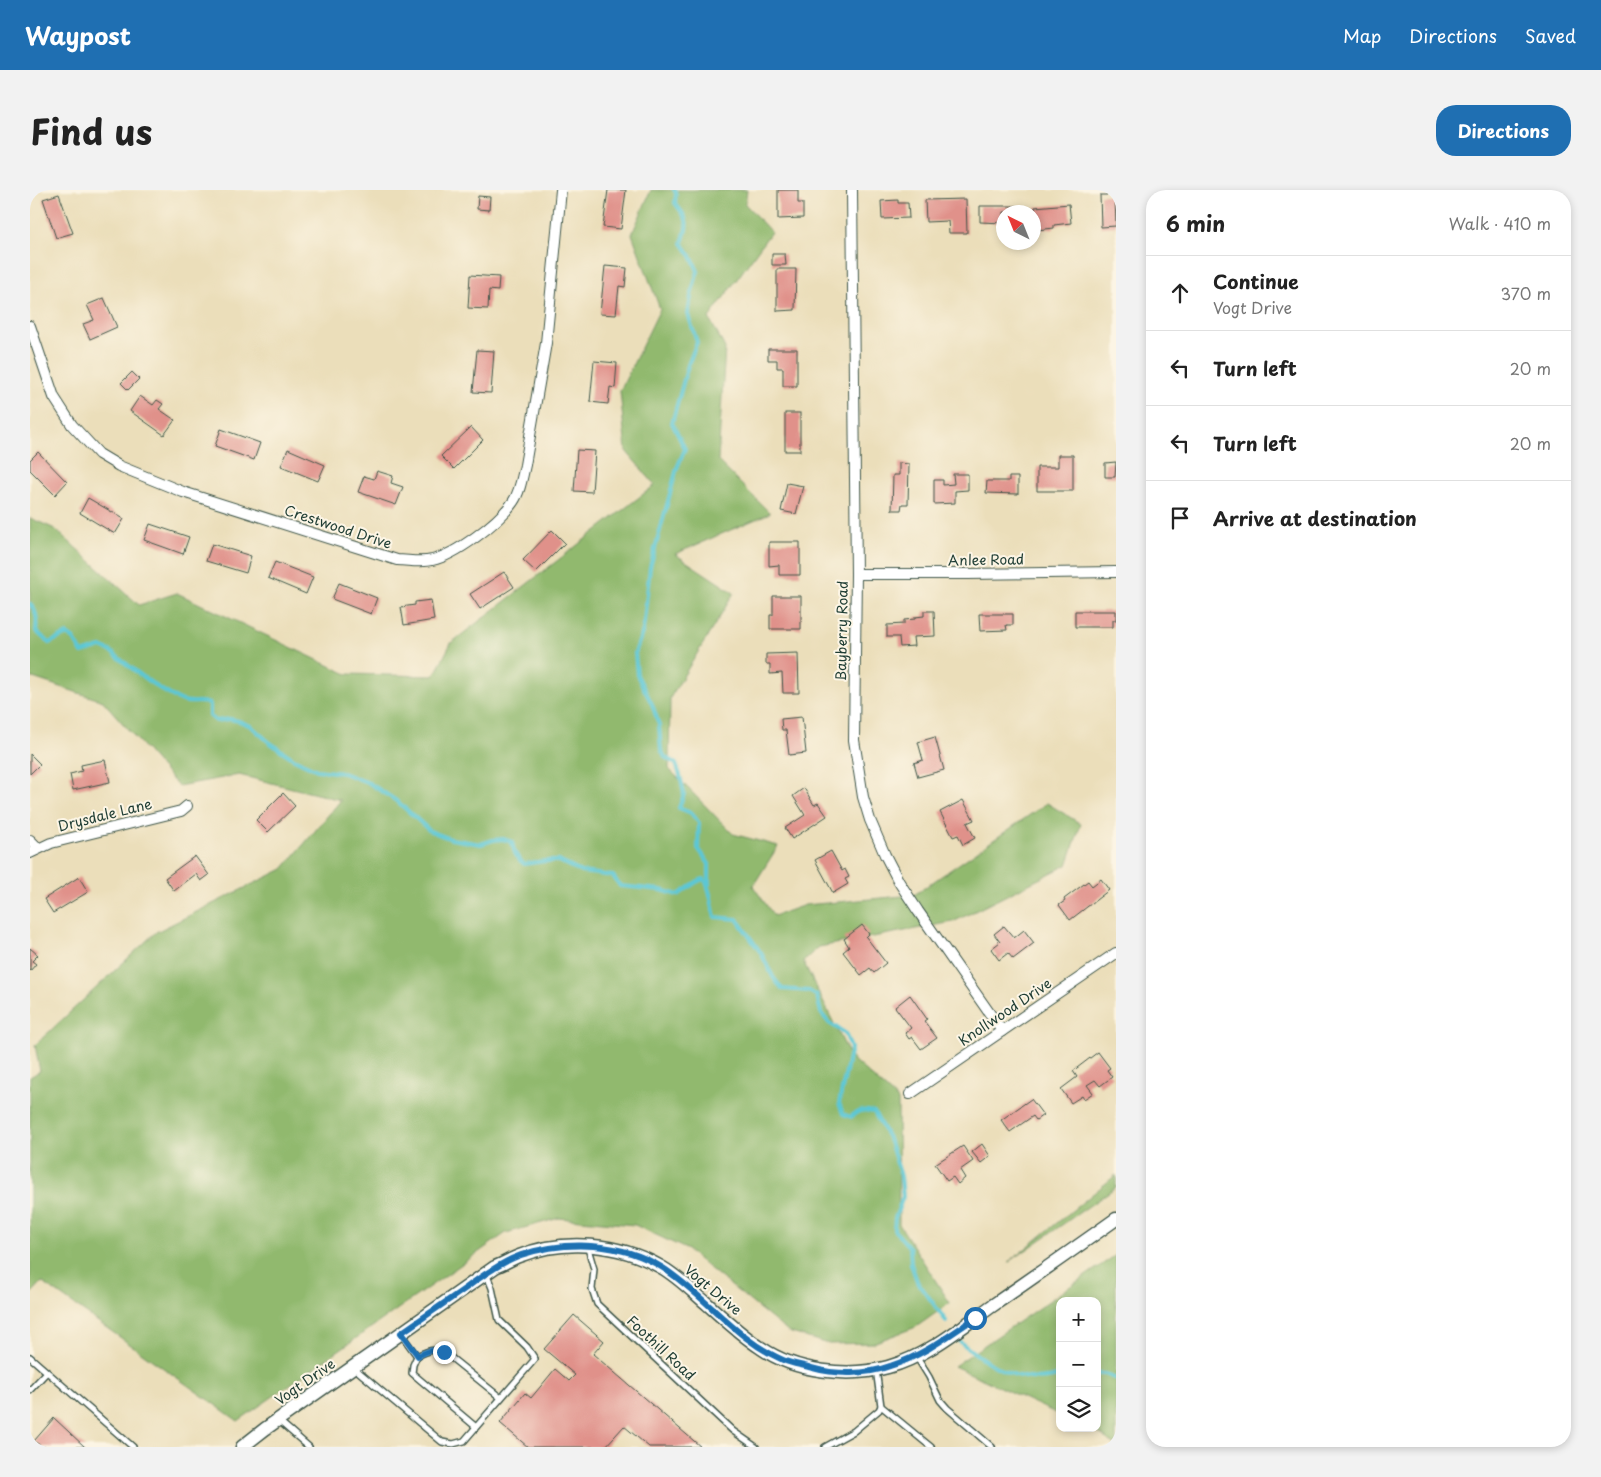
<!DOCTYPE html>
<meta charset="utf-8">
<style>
:root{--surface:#fff;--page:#f2f2f2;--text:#222;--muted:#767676;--line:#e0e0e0;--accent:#1f6fb2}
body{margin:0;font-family:"Playpen Sans",sans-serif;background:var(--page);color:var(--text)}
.controls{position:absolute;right:15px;bottom:15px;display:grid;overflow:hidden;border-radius:10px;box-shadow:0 2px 8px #0003}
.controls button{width:45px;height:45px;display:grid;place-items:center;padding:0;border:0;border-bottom:1px solid var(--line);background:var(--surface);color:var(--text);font:25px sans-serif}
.compass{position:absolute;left:966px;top:15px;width:45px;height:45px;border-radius:50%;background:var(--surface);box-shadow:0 2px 8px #0003;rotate:317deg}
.stop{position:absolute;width:15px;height:15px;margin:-11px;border:4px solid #1f6fb2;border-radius:50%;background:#fff}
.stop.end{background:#1f6fb2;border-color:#fff;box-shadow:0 1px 5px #0008}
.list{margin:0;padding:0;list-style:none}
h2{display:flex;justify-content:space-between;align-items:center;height:65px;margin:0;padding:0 20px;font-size:21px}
h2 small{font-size:16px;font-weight:400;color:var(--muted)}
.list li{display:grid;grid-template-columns:32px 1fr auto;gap:15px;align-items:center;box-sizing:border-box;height:75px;padding:0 20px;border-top:1px solid var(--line)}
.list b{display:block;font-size:19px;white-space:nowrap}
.list p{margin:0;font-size:16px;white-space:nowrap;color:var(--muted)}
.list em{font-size:16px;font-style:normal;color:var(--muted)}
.icon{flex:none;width:28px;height:28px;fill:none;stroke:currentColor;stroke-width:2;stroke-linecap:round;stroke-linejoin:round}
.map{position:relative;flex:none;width:1086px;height:1257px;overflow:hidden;border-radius:20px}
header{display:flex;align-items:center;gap:30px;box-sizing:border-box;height:70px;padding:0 25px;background:var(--accent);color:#fff}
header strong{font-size:24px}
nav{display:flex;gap:28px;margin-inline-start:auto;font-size:18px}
.intro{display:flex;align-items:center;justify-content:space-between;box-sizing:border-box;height:120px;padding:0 30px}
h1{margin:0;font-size:35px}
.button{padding:12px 22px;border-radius:20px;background:var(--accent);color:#fff;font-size:18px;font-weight:700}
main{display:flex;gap:30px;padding:0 30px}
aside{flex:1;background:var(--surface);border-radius:20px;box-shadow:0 2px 8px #0003}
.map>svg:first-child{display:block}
.forest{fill:#91b96e;stroke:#587b51}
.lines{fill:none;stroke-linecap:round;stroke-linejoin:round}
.stream{stroke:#5bc7d5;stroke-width:4}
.building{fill:#e0918a}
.service-casing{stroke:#3e5548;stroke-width:8}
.minor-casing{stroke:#3e5548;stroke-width:12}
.tertiary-casing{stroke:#3e5548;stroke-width:15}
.service{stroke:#fff;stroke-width:5}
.minor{stroke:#fff;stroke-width:10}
.tertiary{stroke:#fff;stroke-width:12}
.route{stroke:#1f6fb2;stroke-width:6}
.labels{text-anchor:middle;stroke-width:4;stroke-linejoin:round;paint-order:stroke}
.street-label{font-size:14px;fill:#1f3d34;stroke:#fcf5e5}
</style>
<header>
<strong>Waypost</strong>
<nav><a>Map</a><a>Directions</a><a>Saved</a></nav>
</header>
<div class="intro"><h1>Find us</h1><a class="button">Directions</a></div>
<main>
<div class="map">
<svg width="1086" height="1257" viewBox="0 0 1086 1257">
<rect width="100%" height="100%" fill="#fcf5e5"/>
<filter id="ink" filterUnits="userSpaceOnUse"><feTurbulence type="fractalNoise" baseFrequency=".02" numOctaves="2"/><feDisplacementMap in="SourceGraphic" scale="10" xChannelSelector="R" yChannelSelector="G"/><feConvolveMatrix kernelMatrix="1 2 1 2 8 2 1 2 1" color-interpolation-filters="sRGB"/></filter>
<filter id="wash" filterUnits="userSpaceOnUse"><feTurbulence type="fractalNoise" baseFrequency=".0096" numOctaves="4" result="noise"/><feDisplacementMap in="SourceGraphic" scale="20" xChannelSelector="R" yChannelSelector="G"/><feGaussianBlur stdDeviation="1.12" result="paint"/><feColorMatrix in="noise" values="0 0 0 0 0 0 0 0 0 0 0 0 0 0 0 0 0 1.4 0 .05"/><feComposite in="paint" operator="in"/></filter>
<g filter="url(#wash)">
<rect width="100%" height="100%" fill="#ebdeba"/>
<g class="forest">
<path d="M621,0h96l-2,14 26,28 -62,86 16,30 -7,113 52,52 -95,41 59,39 -64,105 -1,71 64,65 45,12 -25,40 21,30 31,-11 109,-10 133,-92 34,21 -14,41 -114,57 -134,25 -16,14 48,97 47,42 1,124 51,79 -34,24 -43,16 -44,1 -41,-12 -102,-83 -51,-24 -76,-7 -53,15 -268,188 -196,-139 -12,13v-218l10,-6 -5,-26 121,-113 127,-63 58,-69 -102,-25 -61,11 -75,-85 -73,-24v-159l25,11 84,76 38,-12 170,81 87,2 17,-33 204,-158 -29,-34 -6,-60 40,-82 -28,-75z"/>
<path d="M1086,985v12l-107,75z"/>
<path d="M1086,1065v192l-14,-12 -14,-7h9v-127h-37v114l-106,-49z"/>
</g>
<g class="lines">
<g class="stream">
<path d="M644,0l2,3 -1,10c14,18 14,18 7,40l9,13 7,15 -6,20 -4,23 9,28 -9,23 -16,58 13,26 -8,19 -27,99 -7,63 -8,23 2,22 15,29 7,21 2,25 4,7 11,7 4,11 4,19 -5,14 12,5 8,10 -1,25 11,16v20"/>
<path d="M0,414c8,8 7,17 6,27l13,12 18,-9 7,5 8,14 19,-6 9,4c21,16 49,41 73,50 9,3 18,-1 27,3v12l6,5 14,-2 9,2 12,5 18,16 25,17 23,11 26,3 26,10 29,19 32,29 21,8 30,5 12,-4 10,-1 9,3c2,10 4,16 12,22l21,-3h14l22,11 32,4 7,10 41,4 17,5c9,-5 16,-14 26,-16 6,7 8,27 11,38l22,2 24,34 12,24 9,12 27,2 8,5 4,17 8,10 16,10 6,15 -12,55 4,11 8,3c8,-8 13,-7 23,-5l16,30 11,34 2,21 -8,21 -1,12 16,18 1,16 6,17 29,40"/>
<path d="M929,1151c28,23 64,47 101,34"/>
<path d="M1067,1184h8l11,5"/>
</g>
</g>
<g id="blocks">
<g class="building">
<path d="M578,0h18l-5,39 -18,-2z"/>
<path d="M748,0h20v13h5v15l-25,1z"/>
<path d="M29,4l14,39 -17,5 -13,-39z"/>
<path d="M1070,5h15l1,31 -15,1z"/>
<path d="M448,6l12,1 -1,13 -12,-1z"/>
<path d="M936,9l1,34h-18l-1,-12 -22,1 -1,-22z"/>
<path d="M868,10v3h10l1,15 -27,1 -1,-18z"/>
<path d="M1039,14l2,19 -17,2v3l-17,2 -2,-23z"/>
<path d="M950,16h38v6h-14v11l-24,-1z"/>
<path d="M742,64h13l1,11h-14z"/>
<path d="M575,76l22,2 -2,19 -6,-1 -3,29 -16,-1z"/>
<path d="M747,79h19l-1,41 -18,1z"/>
<path d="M440,85l29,2 -1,14 -9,-1 -1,19 -20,-1z"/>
<path d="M74,108l13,29 -27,12 -7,-15 11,-4 -7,-15z"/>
<path d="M738,159h29v37h-14v-18h-6v-8h-9z"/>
<path d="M447,160l17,1 -3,42 -18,-1z"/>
<path d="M564,171l23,2 -2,25 -5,-1 -2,17 -18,-2z"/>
<path d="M102,182l7,7 -11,11 -7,-7z"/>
<path d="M110,206l13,9 4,-5 6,4 -4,5 16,11 -11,15 -34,-24z"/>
<rect x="755" y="223" width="15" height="38"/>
<path d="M441,237l12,13 -29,29 -13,-13z"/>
<path d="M191,239l39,14 -6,17 -39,-14z"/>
<path d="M258,259l37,16 -7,16 -37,-15z"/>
<path d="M547,260l18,1 -3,41 -18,-1z"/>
<path d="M8,262l29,30 -12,13 -25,-25v-10z"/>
<path d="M1028,265h15v36h-36v-24h21z"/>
<path d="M1086,272l-1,15h-10v-14z"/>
<path d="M869,273l10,1 -1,40h-6l-1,6h-9l1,-35h6z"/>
<path d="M347,281l16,5 -2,7 12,4 -7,18 -38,-13 6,-16 10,3z"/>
<path d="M923,284h15v16l-13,1v12l-21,1v-24h9v5l11,-1z"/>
<path d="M979,287h9v17l-32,-1 1,-12h22z"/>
<path d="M757,293l16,3 -7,28 -15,-3z"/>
<path d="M58,308l36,21 -9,15 -35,-21z"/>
<path d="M120,334l39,13 -6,17 -39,-14z"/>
<path d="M522,340l13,13 -29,29 -13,-12z"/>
<path d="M739,352h31v33h-21v-10l-10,1z"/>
<path d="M182,354l39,12 -5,17 -40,-12z"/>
<path d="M245,372l38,15 -7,17 -38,-16z"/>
<path d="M474,382l10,15 -34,22 -10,-15z"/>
<path d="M309,393l38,15 -6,16 -39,-15z"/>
<path d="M743,406h28v33h-31v-14h3z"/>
<path d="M401,410l3,20 -30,5 -3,-18 14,-2v-3z"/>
<path d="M894,421h10l1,25 -22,1 1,9 -14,1 -1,-10h-12v-12l17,-1v-4l11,-1v-2l9,-1z"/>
<path d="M1045,421h41v9h-3v7h-38z"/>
<path d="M949,424h34v11h-7l1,5 -27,1z"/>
<path d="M768,463l1,40h-16l-1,-20 -12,1v-10h-4v-10z"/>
<path d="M772,527l4,36 -17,2 -3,-25h-4l-1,-11z"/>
<path d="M905,547l9,33 -26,7 -4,-14 9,-3 -5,-18z"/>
<path d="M0,564l10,10 -10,10z"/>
<path d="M75,570l5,22 -37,8 -3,-16 12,-3 -1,-6z"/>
<path d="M774,598l10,17 4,-2 9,13 -35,23 -7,-11 20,-13 -12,-19z"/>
<path d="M253,603l12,13 -27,26 -12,-12z"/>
<path d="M933,610l11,20 -7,3 8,15 -12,7 -5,-10 -5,2 -13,-25z"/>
<path d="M801,661l11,20 3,-2 4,8 -4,2 3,5 -15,9 -18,-33z"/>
<path d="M165,666l14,19 -8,6 -5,-7 -22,17 -9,-13z"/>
<path d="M49,687l9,15 -35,21 -9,-14z"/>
<path d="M1071,689l8,11 -39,30 -11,-15 6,-4 -1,-2 24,-18 4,5z"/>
<path d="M832,735l7,9 -3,3 20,26 -12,10 -4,-5 -9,7 -18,-23 6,-5 -5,-8z"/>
<path d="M974,736l10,12 10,-8 10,13 -21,16 -5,-6 -9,7 -8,-11 9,-7 -6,-8z"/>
<path d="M0,758l8,7 -6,6 4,3 -6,7z"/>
<path d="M880,805l17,24 -3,2 13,17 -16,11 -9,-12 -3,2 -4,-6 6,-5 -16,-21z"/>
<path d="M1068,862l12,16 -3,2 5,7 -12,9 -5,-6 -8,5 6,8 -9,6 -2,-3 -11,7 -10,-14 16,-12 -4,-6z"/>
<path d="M1001,909l12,16 -7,5 -3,-4 -23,16 -9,-12z"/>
<path d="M952,954l8,12 -9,7 -9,-11z"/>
<path d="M933,956l10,15 -13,9 5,8 -7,6 -5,-7 -6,4 -12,-17z"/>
<path d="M544,1125l30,26 -11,13 108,93h-52l-25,-21 -19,21h-77l-28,-24 25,-30 6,5 24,-29 14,12 6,-6 -31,-26z"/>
<path d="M24,1228l31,29h-43l-8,-6z"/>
</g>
</g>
</g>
<g filter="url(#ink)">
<use href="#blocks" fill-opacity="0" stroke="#3e5548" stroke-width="1"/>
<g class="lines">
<g class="service-casing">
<g id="service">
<path d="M557,1055l7,24 -2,20 5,15 136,127 23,16"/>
<path d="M371,1144l16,22 -4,9 -1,8 64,54"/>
<path d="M387,1166c10,-5 17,-8 27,-4l57,46"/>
<path d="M886,1166l13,21 11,23 7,8 45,39"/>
<path d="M0,1167l103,90"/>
<path d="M323,1177l89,75 11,2 11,-3 71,-82 -8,-12 -28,-27 -7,-32 -6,-15"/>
<path d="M0,1200l17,-18"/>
<path d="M851,1216l50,41"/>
<path d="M248,1230l31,27"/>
<path d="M795,1257l29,-16 25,-21 2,-4 -5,-37"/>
</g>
</g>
<g class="minor-casing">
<g id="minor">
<path d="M822,0l4,384 -2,166 9,57 7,23 15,35 14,27 19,29 84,120"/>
<path d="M0,136l24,71 18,28 27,29 20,12 64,26 214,68c11,0 24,3 35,0 24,-5 67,-38 81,-58 7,-10 9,-24 12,-37l21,-122 15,-153"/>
<path d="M826,384h111l149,-2"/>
<path d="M0,650l8,8"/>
<path d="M0,663l21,-10 130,-32 6,-5"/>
<path d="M880,904l206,-141"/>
</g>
</g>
<g class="tertiary-casing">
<path id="tertiary" d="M212,1257l23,-18 230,-162c8,-3 16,-8 24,-11 45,-18 100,-13 142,11 16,9 30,23 44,35 18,16 36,33 56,46 35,24 87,30 127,19 37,-10 70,-37 101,-59 42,-29 85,-59 127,-89"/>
</g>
<use href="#service" class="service"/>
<use href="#minor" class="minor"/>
<use href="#tertiary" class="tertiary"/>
</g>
</g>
<g class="lines" filter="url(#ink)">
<path class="route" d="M414,1162c-10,-4 -17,-1 -26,4l-17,-23c22,-15 43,-30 65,-45 17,-13 35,-26 55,-33 46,-15 101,-13 142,13 42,27 73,72 120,92 9,4 19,5 29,8 24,7 54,7 78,-2 32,-10 57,-29 85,-48"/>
</g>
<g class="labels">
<g class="street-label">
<text transform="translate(308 337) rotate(18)" y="5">Crestwood Drive</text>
<text transform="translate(956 370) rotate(-1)" y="5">Anlee Road</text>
<text transform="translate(812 441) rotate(-89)" y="5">Bayberry Road</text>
<text transform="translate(75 625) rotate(-14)" y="5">Drysdale Lane</text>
<text transform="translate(975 822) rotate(-34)" y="5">Knollwood Drive</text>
<text transform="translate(683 1100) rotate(40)" y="5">Vogt Drive</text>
<text transform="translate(631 1158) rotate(43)" y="5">Foothill Road</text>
<text transform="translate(275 1192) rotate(-35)" y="5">Vogt Drive</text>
</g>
</g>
</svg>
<div class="controls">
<button>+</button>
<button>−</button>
<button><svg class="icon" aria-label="layers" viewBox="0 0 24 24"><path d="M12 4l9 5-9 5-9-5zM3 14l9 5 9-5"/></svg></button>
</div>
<svg class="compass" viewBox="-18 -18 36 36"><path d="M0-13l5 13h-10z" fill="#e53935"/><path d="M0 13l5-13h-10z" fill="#767676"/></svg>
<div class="stop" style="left:945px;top:1128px"></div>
<div class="stop end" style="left:414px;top:1162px"></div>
</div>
<aside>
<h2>6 min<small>Walk · 410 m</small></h2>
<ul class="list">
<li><svg class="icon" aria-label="ahead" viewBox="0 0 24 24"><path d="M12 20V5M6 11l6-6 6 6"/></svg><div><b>Continue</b><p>Vogt Drive</p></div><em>370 m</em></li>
<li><svg class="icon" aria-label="left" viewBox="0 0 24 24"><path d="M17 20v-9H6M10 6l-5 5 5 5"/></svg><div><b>Turn left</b></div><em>20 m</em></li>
<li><svg class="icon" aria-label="left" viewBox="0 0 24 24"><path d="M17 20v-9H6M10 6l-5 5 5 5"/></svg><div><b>Turn left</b></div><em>20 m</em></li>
<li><svg class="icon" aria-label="arrive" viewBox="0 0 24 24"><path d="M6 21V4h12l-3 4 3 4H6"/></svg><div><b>Arrive at destination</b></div></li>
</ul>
</aside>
</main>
